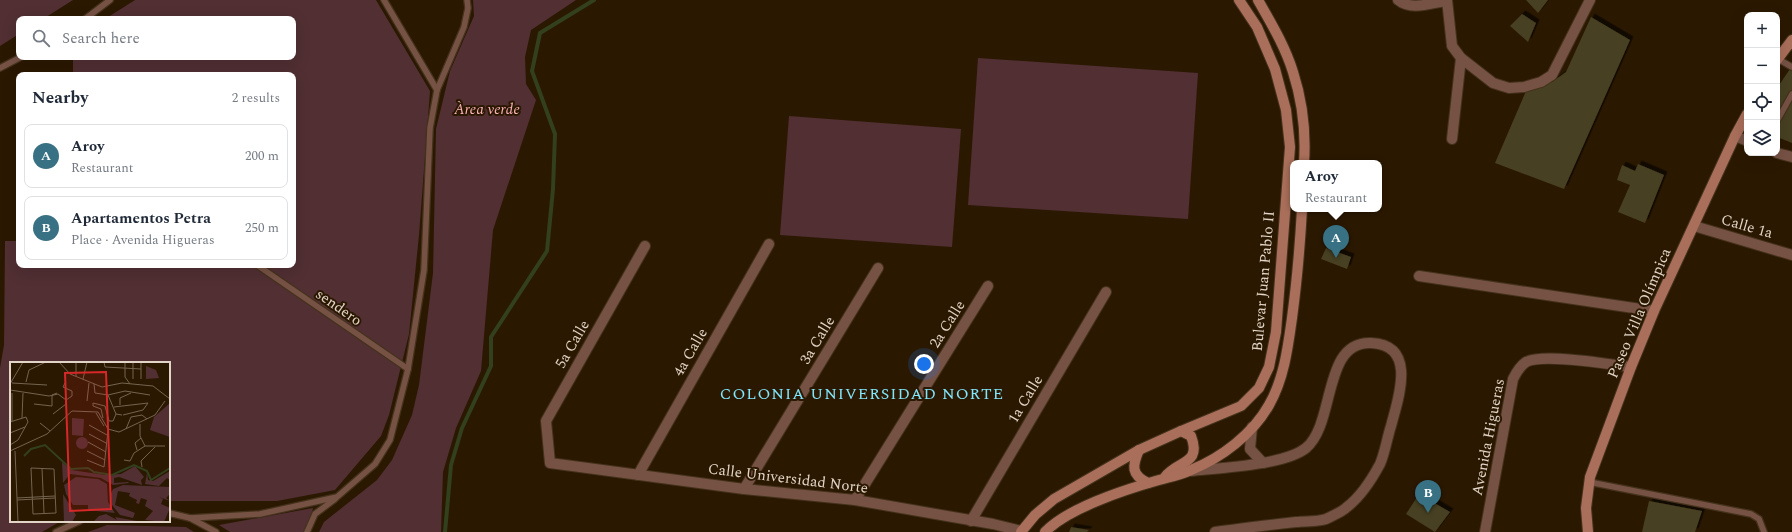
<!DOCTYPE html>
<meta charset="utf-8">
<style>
:root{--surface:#fff;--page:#f2f2f3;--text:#1f2937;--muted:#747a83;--line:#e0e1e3;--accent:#387183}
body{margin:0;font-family:Spectral,serif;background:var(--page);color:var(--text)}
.controls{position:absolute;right:12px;top:12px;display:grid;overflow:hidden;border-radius:8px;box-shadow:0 4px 16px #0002}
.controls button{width:36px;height:36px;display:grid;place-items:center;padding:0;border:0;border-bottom:1px solid var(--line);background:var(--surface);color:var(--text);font:20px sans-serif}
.you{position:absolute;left:924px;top:364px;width:14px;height:14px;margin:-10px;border:3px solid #fff;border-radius:50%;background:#1a73e8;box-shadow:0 0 0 6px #1a73e833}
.badge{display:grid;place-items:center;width:26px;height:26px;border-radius:50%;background:var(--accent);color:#fff;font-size:13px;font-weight:700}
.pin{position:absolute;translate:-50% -33px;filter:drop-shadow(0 1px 2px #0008)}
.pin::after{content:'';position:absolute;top:21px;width:14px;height:12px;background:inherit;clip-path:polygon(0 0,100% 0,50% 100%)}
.popup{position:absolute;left:1290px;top:160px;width:92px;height:52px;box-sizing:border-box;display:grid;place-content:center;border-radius:8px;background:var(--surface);filter:drop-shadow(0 1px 3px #0005);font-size:13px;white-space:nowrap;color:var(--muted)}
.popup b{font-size:15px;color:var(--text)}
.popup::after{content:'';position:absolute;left:50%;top:100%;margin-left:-8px;border:8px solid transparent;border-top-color:var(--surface)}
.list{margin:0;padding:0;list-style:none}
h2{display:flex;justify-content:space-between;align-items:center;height:52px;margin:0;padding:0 16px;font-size:17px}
h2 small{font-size:13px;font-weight:400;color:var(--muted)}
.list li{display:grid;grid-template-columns:26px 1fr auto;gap:12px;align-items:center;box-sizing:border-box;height:64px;margin:0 8px 8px;padding:0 8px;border:1px solid var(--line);border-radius:8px}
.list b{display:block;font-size:15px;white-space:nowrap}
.list p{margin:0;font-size:13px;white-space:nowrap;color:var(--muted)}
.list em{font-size:13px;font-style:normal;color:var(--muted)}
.icon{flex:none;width:22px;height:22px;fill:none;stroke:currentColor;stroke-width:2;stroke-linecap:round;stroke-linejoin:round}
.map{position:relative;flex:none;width:1792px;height:532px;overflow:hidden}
.search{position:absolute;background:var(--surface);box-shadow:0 4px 16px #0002;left:16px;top:16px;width:280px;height:44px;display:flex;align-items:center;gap:10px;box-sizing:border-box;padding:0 14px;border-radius:8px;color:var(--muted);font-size:15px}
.panel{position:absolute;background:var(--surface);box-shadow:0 4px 16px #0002;left:16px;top:72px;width:280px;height:196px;border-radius:8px}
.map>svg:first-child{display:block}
.green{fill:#512f33}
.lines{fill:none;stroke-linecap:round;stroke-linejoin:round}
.stream{stroke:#32401d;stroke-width:4}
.building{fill:#463f20;filter:url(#shadow)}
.lane-casing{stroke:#45321c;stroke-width:8}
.street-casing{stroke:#45321c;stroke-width:12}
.secondary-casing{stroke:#45321c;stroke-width:12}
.lane{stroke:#765245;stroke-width:5.5}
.street{stroke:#765245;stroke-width:10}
.secondary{stroke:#a96f5a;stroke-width:10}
.labels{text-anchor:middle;stroke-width:4;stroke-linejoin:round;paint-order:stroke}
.park-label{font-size:15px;font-style:italic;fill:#fcb2ba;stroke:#2b1800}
.street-label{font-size:15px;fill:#e2d5c7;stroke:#2b1800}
.neighbourhood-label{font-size:16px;letter-spacing:1px;fill:#81e7fd;stroke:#2b1800}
.inset-river{fill:none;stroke:#32401d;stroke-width:2}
.inset-road{fill:none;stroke:#746450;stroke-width:1}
.view{fill:#d62828;fill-opacity:0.15;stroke:#d62828;stroke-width:2}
.inset-edge{fill:none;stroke:#e2d5c7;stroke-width:2}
</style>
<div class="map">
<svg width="1792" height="532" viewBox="0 0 1792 532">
<defs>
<filter id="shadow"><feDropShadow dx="3.5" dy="-3.5" stdDeviation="0" flood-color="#0009"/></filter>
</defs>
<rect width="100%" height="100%" fill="#2b1800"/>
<g class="green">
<path d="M0,0h73l-30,19h-24v15l-19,12z"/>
<path d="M135,0h241l54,91 -11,144 -10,99 -20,81 -8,21 -46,54 -58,11h-108v-138h-158v158h50l-19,11h-42v-164l4,-23 1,-104h14v24h274v-190h-220v-18h220v-38h-188z"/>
<path d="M473,0h103l-45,30 -6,27 1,27 10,16 -43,130 -12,141 -25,57 -13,44 -2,60h-122l5,-10 53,-42 15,-20 20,-45 7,-30 14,-112 3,-144 14,-58 24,-55z"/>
<path d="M978,58l220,15 -10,146 -220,-14z"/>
<path d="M789,116l172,13 -9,118 -172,-12z"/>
<path d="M313,508l-6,24h-77l-11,-7z"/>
<path d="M107,525l79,2 8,5h-106z"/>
</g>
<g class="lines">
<path class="stream" d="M445,532l6,-67 11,-37 29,-62v-29l56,-86 6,-62 2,-55 -23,-63 8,-38 54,-33"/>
</g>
<g class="building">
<path d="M1526,0h22l-10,13z"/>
<path d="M1522,14l14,9 -8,19 -18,-16z"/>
<path d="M1591,17l39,23 -66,149 -69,-26 31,-72 26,-9 14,-10z"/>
<path d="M1792,66v77l-15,-6v-49z"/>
<path d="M1638,164l26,11 -19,48 -27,-11 12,-27 -13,-5 5,-15 13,6z"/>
<path d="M1326,248l25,9 -4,12 -26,-10z"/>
<path d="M1419,494l31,18 -15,20 -29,-18z"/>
<path d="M1649,501l53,10 -7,21h-53z"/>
<path d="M1071,527l18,3 -2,2h-18z"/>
</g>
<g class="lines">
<g class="lane-casing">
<g id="lane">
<path d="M384,0l53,90"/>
<path d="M85,19l25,-19"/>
<path d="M1778,59l14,8"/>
<path d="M0,68l21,-11"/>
<path d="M1777,121l15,-27"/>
<path d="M257,265l151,104"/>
<path d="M1589,482l162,32 8,5 5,13"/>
<path d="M169,513l21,5 26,14"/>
<path d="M190,518l70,-4 77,-17 38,-33 15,-24 18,-71 16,-99 6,-142 7,-38 27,-63 4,-19 -1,-8"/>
<path d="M56,532l24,-11"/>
<path d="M307,532l8,-18 20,-15"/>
</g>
</g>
<g class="street-casing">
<g id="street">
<path d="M1398,0c13,11 33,3 48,1"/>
<path d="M1447,0l5,46 9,12 32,25 16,5 15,-1 17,-5 11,-7 38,-75"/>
<path d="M1735,136l12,5"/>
<path d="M1452,139l9,-81"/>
<path d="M1777,153l15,4"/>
<path d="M1694,226l98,29"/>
<path d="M645,246l-99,175 4,42 194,26 111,11 138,24 28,7"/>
<path d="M1419,276l235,35"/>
<path d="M1252,427l-2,22 13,14"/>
<path d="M1191,471c29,-3 94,-6 115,-23 30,-25 16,-107 65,-105 47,2 27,56 20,83 -4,12 -6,27 -11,38 -8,15 -20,33 -33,43 -5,5 -15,9 -21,12 -9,3 -21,2 -30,3 -27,3 -54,6 -81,10"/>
<path d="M638,475l131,-231"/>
<path d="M744,489l134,-221"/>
<path d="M855,500l133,-214"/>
<path d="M971,521l135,-229"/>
<path d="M1485,532l28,-153c3,-6 7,-13 13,-17 17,-9 83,2 105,5"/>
</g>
</g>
<g class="secondary-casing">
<g id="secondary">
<path d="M1258,0c13,23 27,46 35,72 9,28 13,61 11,91"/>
<path d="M1777,60l15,-20"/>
<path d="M1139,450c-7,16 -8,25 9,33"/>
<path d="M1165,477c13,-17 37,-12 26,-41l-10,-5"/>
<path d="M1021,532l14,-17 19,-16 85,-49 42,-19 60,-25 18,-18 10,-21 7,-35 14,-185 -4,-37 -11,-41 -18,-42 -18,-27"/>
<path d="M1045,532c23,-24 82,-43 114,-52 11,-3 22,-5 32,-10 30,-12 62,-36 78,-65 15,-26 19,-58 23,-87 5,-37 8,-73 10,-109"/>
<path d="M1588,532l-2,-24 4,-31 41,-110 23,-56 81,-175 12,-22"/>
</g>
</g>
<use href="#lane" class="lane"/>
<use href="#street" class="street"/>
<use href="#secondary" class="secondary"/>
</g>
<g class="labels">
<g class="park-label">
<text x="487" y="114">Àrea verde</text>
</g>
<g class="street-label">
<text transform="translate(1747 226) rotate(16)" y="5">Calle 1a</text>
<text transform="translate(1263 281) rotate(-85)" y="5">Bulevar Juan Pablo II</text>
<text transform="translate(339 307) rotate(35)" y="5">sendero</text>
<text transform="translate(1639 313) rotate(-67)" y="5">Paseo Villa Olímpica</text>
<text transform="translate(947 324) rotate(-58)" y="5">2a Calle</text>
<text transform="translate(817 340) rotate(-59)" y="5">3a Calle</text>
<text transform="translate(572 344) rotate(-60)" y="5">5a Calle</text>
<text transform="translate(690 352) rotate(-60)" y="5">4a Calle</text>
<text transform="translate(1025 399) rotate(-59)" y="5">1a Calle</text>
<text transform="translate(1488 437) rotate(-79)" y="5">Avenida Higueras</text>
<text transform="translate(788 478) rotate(7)" y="5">Calle Universidad Norte</text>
</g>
<g class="neighbourhood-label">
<text x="862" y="399">COLONIA UNIVERSIDAD NORTE</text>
</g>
</g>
<g transform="translate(10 362)">
<rect width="160" height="160" fill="#2b1800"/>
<path d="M136,4l10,4 3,8 -13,1zM160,41v34l-20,-7 4,-13zM62,56l12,1 -1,17 -11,-1zM66 81a6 6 0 1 1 12 0a6 6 0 1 1-12 0ZM52,100l9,8 34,5 16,-1 14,-8 9,11 -3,3 1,5 -23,-8 -5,1v5l14,-1 1,1 -16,2 -12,-7 -31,-4 -7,9zM160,109v9l-3,-2 -8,8 -14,-2 2,-11 1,7 5,1zM66,115l22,2 9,5 1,18 7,11 -27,-3v-5h-15l-7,-11 -2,-9zM113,123l47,2v7l-4,4 4,3 -11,-4 4,2 -2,5 9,4 -6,14 -19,-2 8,-9 -8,-5 2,-6 -6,-2 -2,6 -3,-1 1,-3 -8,-4 1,-3 -12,-2 -3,14 20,8 -2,5 -13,-3 -8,-10 -2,-10 3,-6zM53,132l13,21 -4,7h-8zM96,152l11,6 -2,-3 27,5h-49l6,-6z" fill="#512f33"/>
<path class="inset-river" d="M14,94l7,-7 14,-4 26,24 17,-1 6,4 18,3 22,-10 13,6 4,9 19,-12"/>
<path class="inset-road" d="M49,0l11,12 32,13 20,-4 31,3 17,13M66,0v14M94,0l1,5 36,2M115,0v15l5,7M73,17l4,-17M123,17v-17M131,17v-17M16,20l3,-12 17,-8M2,21l35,2M0,22l13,-22M84,22l1,9 13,2 17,-4 25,4M0,28l39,6 9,-2M48,32l8,6 6,-4v-5l-9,-4 2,-4M98,33l8,19M77,39l2,-18M24,42l18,2v-11l5,-2M110,43v-7l11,-5M104,45l34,-4 -5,7 -20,5M86,51l8,13M43,52l13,-10v-4M12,56l1,-25M93,56l-2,-9 -8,-3v-3l12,3 4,15h4l3,-7 6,1M2,59v-28M0,60l16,-5 2,5 -10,18 -8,5M30,61l10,8M130,62v12l5,10h20M79,63l18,10M116,67l5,-12 11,-2 5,4M0,71l15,-6M79,72l17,9M78,80l18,10M127,88l-2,-7 6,-5M0,89l37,-17 25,-23 26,1 10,17 11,3 36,-17 10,-14M5,89l3,71M77,89l18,9M77,98l17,7 4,-36M114,98l6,1 4,-8 11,-7M132,105l-1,-6 14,-14M21,106l23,1 2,44 -23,1zM32,106l2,45M7,136l38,-2M7,138l38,-2"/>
<path class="view" d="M96,10l5,137 -41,2 -5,-138z"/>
<rect width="160" height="160" class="inset-edge"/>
</g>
</svg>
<div class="controls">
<button>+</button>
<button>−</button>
<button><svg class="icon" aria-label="locate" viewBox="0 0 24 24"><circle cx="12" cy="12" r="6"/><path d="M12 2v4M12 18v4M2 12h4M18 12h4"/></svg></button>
<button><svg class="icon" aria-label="layers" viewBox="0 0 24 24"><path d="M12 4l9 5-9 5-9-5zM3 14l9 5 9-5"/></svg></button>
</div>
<div class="you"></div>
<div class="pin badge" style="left:1336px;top:258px">A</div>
<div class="popup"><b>Aroy</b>Restaurant</div>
<div class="pin badge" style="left:1428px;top:513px">B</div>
<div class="search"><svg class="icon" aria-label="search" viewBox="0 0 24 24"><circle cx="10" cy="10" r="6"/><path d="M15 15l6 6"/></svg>Search here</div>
<section class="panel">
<h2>Nearby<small>2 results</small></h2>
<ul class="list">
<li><span class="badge">A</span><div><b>Aroy</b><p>Restaurant</p></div><em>200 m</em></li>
<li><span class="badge">B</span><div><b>Apartamentos Petra</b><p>Place · Avenida Higueras</p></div><em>250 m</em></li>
</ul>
</section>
</div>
